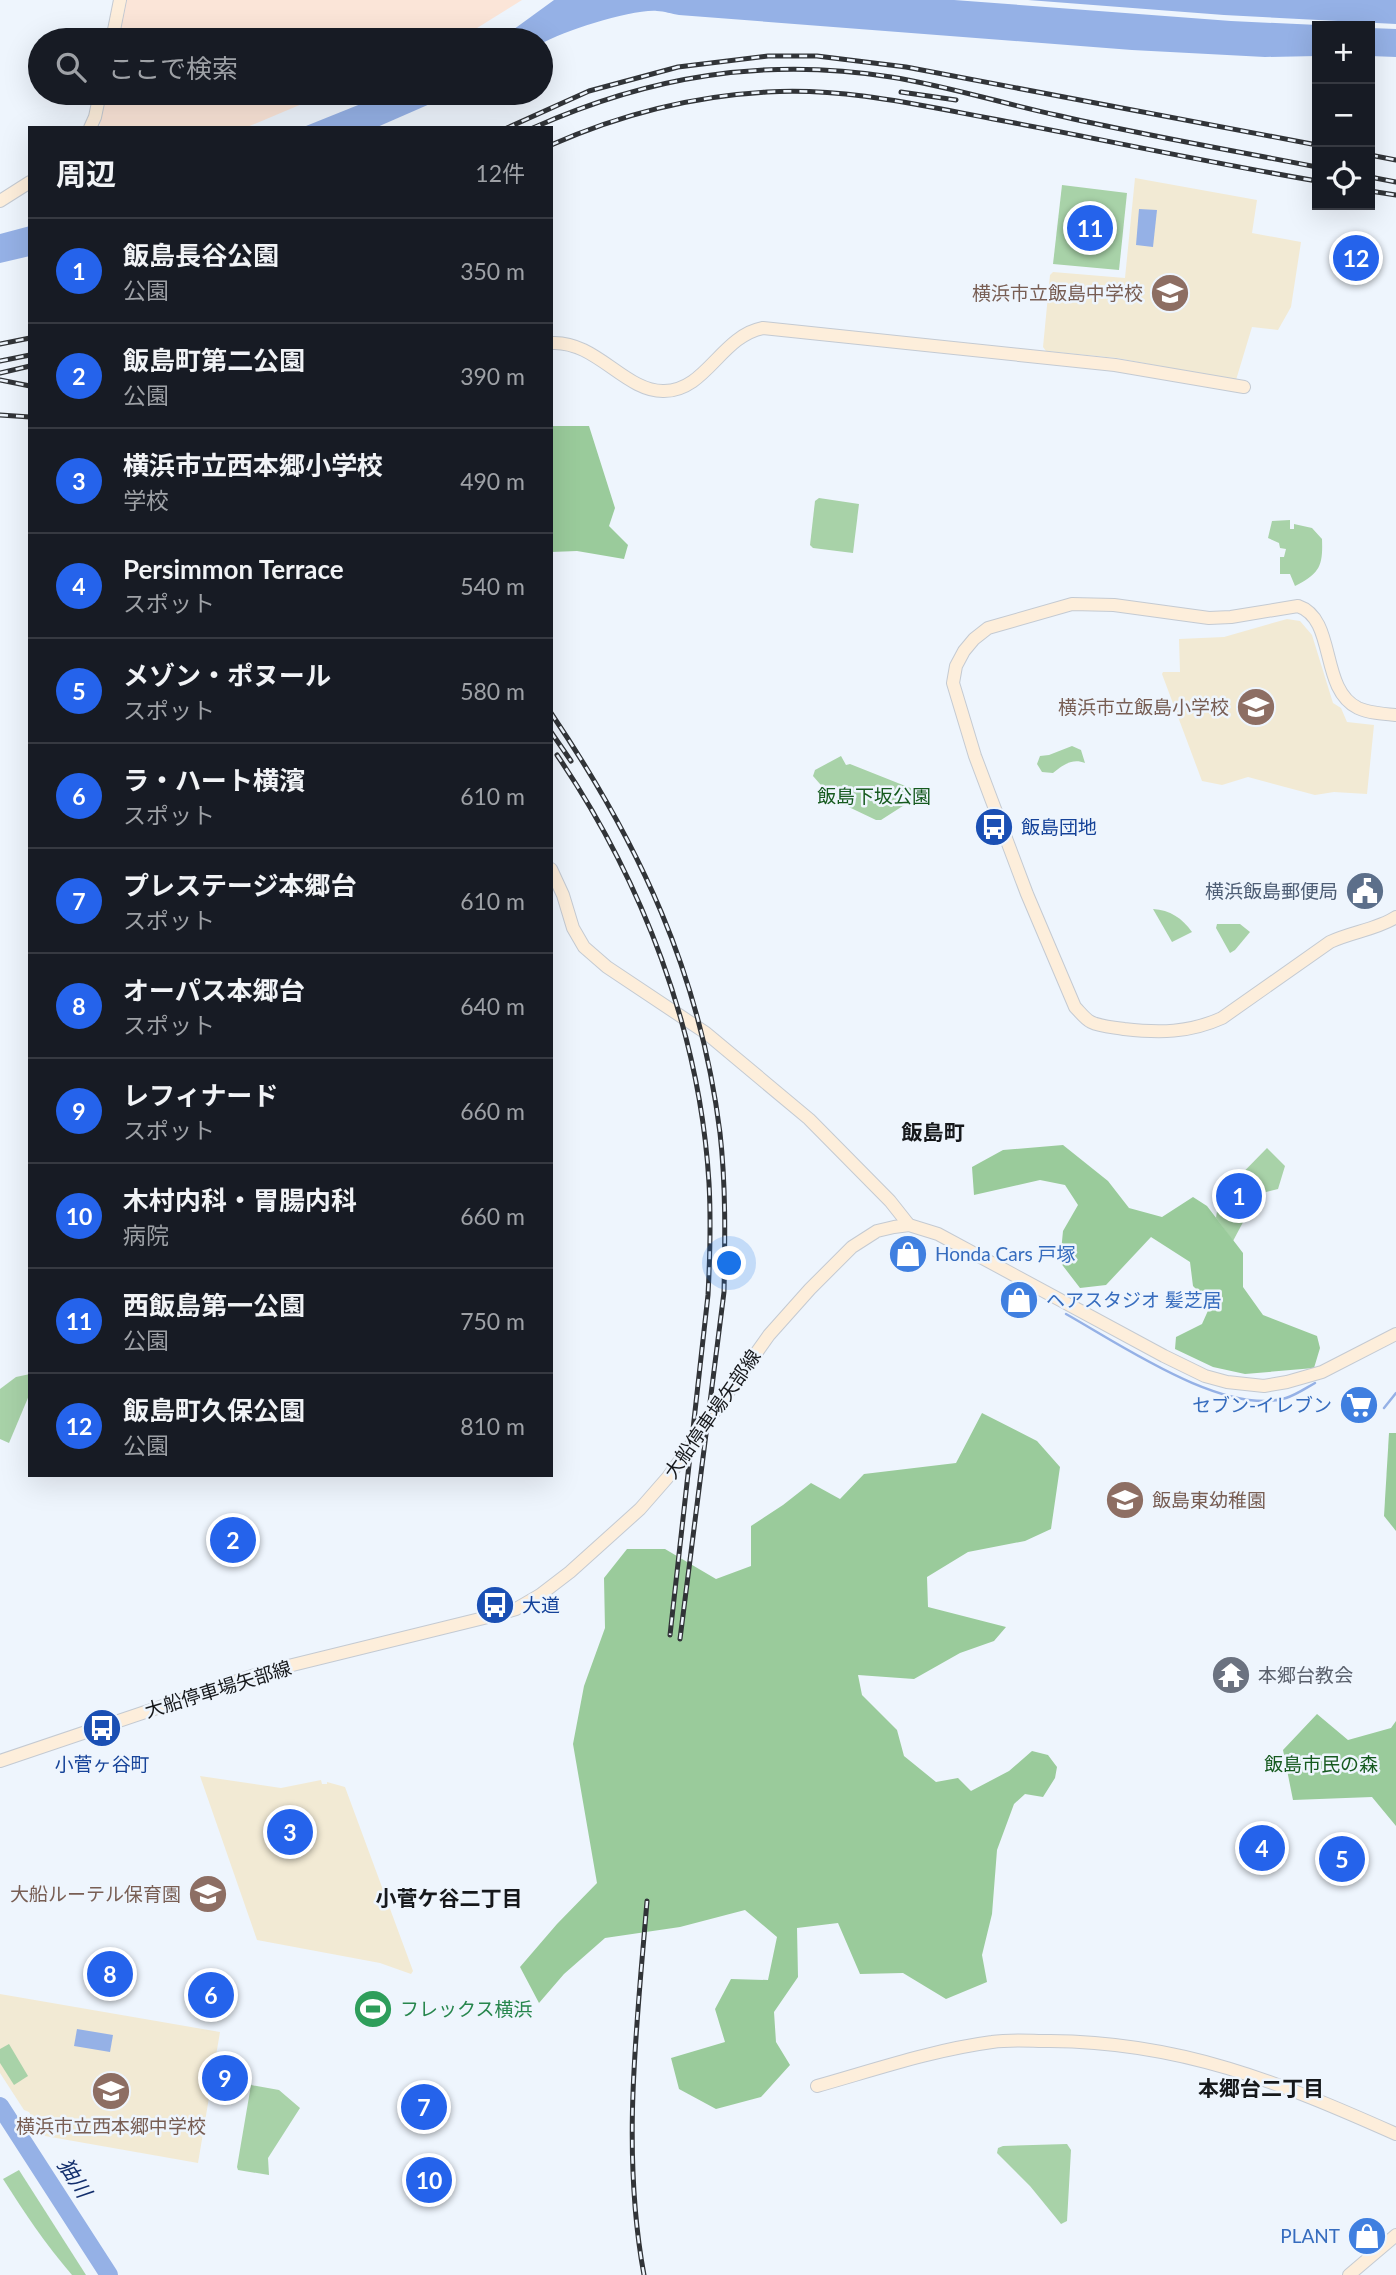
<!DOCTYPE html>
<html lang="ja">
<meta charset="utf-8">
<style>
:root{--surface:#171b24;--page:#20242c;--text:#f1f3f6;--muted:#9ea1a6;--line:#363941;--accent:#2563eb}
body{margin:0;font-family:Lato,"Noto Sans JP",sans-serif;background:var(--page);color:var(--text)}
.controls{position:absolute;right:21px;top:21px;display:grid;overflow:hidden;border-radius:0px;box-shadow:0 7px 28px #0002}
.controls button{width:63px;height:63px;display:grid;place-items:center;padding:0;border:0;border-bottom:2px solid var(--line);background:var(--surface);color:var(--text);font:35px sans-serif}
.you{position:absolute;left:730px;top:1264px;width:24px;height:24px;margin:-18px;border:5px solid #fff;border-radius:50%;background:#1a73e8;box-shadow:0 0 0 10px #1a73e833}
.badge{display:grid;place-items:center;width:46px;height:46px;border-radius:50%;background:var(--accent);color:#fff;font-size:23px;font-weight:700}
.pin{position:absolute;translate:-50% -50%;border:4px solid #fff;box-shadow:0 2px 7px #0006}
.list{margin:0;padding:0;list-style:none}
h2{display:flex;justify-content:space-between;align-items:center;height:91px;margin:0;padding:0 28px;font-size:30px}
h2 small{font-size:23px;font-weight:400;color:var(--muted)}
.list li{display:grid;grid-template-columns:46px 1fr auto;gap:21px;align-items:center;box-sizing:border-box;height:105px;padding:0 28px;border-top:2px solid var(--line)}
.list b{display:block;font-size:26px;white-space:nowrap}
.list p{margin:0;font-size:23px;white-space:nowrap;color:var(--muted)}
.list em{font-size:23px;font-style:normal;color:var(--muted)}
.icon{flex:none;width:38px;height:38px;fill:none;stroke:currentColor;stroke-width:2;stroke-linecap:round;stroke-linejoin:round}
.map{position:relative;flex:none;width:1396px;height:2275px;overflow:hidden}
.search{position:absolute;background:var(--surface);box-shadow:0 7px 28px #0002;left:28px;top:28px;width:525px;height:77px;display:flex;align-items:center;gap:18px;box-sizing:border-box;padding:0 24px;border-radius:38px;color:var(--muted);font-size:26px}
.panel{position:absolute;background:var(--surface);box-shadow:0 7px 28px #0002;left:28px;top:126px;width:525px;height:1351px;border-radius:0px}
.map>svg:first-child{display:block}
.industrial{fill:#fbe5d8}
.education{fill:#f2ead4}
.green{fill:#a8d2a8}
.forest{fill:#9acb9b}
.water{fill:#95b1e6}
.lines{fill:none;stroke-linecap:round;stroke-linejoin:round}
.stream{stroke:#95b1e6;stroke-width:2.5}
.river{stroke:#95b1e6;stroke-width:18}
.secondary-casing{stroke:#c4cad2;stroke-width:14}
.secondary{stroke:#fdeedb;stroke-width:12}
.rail-casing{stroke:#313438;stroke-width:5}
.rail{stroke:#eef5fd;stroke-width:2.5;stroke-dasharray:8;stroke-linecap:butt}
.labels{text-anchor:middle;stroke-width:5;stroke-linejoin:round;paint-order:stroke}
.education-label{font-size:19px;fill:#785e54;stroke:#eef5fd;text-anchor:end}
.park-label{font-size:19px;fill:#165a1f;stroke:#eef5fd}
.transit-label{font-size:19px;fill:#164399;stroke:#eef5fd;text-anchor:start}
.service-label{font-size:19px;fill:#4e5e75;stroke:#eef5fd;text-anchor:end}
.shop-label{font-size:19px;fill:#366cbe;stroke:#eef5fd;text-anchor:start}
.street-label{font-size:19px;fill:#16181b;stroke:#eef5fd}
.worship-label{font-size:19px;fill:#5b616d;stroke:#eef5fd;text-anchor:start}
.leisure-label{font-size:19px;fill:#27864d;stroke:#eef5fd;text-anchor:start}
.neighbourhood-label{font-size:21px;font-weight:bold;fill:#16181b;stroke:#eef5fd}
.water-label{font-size:21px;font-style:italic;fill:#122e6c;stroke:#eef5fd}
</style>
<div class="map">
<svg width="1396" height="2275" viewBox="0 0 1396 2275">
<rect width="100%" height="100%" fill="#eef5fd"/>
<g class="industrial">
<path d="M125,0h397l-53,33 -18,7h-334z"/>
<path d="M106,93h222l-83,35h-146z"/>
</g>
<g class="education">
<path d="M1135,178l122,22 -5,33 49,9 -10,65 -13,23 -26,-3 -16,53 -119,-22 -71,-7 -3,-4 7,-72 3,-3 72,6z"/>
<path d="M1287,619l13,2 12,14 21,68 8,5 6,14 27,3 -7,69 -33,-2 -19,3 -67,-18 -26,8 -20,-4 -40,-107 1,-2h17l-1,-33 45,-2z"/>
<path d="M200,1776l81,12 40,-8 1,4h5v-2l18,5 68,184 -2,3 -31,-11 -123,-23z"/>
<path d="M0,1994l220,38 -22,131 -153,-27 -16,-24 -5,-2 -24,-37z"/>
</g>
<g class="green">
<path d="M1062,185l65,8 -8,77 -66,-6z"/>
<path d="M1347,238l25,5 -6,35 -26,-4z"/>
<path d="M819,498l40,6 -6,49 -40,-5 -3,-3 5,-44z"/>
<path d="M1290,520v9h4v-5l18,4 10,11c1,27 -2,34 -27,47l-5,-12h-10v-17h4l2,-8 -6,-1 -1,-5 -11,-5 4,-17z"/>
<path d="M1072,746l9,4 4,13c-13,-5 -22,2 -32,10l-11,-1 -5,-8 3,-8 9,-1z"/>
<path d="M841,756l5,9 4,-1 73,29 -42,27h-5l-42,-20 -21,-24 2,-6z"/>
<path d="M1153,909c17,1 29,9 39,23l-20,10z"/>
<path d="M1217,924h23l10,8 -15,18 -5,3 -14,-25z"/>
<path d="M1267,1148l18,18 -7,23 -20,5 -25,47 -17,-23 3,-21z"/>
<path d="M30,1374v19l-21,50 -9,-4v-50l16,-12z"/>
<path d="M235,1523l8,1 -6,35 -20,-3z"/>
<path d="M9,2044l19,32 -14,9 -14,-22v-14z"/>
<path d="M251,2085l28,5 21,18 -32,50 1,17 -31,-5 -1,-3z"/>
<path d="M1067,2144l4,6 -4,71 -6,3 -31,-38 -33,-33 1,-5 5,-2z"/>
<path d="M19,2170l67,105h-14c-26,-30 -48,-63 -69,-96z"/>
</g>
<g class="forest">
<path d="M551,426h38l26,82 -6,18 19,19 -4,14 -47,-8 -26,1z"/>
<path d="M1063,1145l45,36 21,27 33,9 31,-20 14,9 36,47v34l20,28 54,21 3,12 -6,20 -69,6 -32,-7 -38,-18 1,-12 26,-13 9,-20 -18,-18 -3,-24 -39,-25 -45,48 -26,3 -20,-26 3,-31 15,-26 -13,-20 -25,-5 -66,15 -2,-28 31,-17z"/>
<path d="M982,1413l55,28 23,26 -9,62 -26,12 -57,11 -41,25 1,30 78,20 -12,14 -34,12 -46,26 -56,-4 4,20 35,35 7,26 32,26 22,-4 13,13 38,-20 23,-20 16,4 9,12 -2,11 -12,19 -18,-3 -11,10 -17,46 -5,64 -10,41 5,27 -41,17 -43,-26 -43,1 -22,-51 -41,5 1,49 -24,35 2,30 14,23 -29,32 -45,12 -37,-20 -8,-31 54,-16 -10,-33 16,-30 37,1 9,-43 -32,-27 -65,17 -75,11 -41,36 -25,29 -19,-36 37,-43 40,-41 -24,-139 11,-58 21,-58 -1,-50 23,-29h38l51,30 35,-13v-40l32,-21 28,-22 29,16 24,-25 92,-11z"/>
<path d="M1389,1433h7v98l-12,-15z"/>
<path d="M1317,1714l31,26 43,-12 5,-7v105l-24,-29 -79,3 -10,-50z"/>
</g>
<g class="water">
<path d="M554,0h400l277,21 109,5h-23v30l-52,1 -133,-7 -453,-35c-7,-1 -15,-4 -22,-4 -25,-2 -94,20 -116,33v-4h-42z"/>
<path d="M1028,0h368v24l-172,-9z"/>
<path d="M1370,28l26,1v28l-26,-1z"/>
<path d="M388,93h67l-80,35h-74z"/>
<path d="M1139,209l18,1 -4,37 -17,-2z"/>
<path d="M30,226v30l-30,7v-29z"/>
<path d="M77,2029l36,6 -3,17 -36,-6z"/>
</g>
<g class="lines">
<g class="stream">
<path d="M1066,1314c52,29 159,103 220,84 10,-3 20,-10 29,-15"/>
<path d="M1384,1408l12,-15"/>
</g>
<path class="river" d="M0,2106l109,169"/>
<g class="secondary-casing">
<g id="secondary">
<path d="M112,40l8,-40"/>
<path d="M90,128l5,-11 5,-24"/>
<path d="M0,201l30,-19"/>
<path d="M551,343c45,-3 74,49 113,48 42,0 57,-55 99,-63l352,37 129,22"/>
<path d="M1396,715c-13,-1 -27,-2 -38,-7 -39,-19 -21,-89 -60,-102l-67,11 -22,1 -95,-13 -42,-1 -84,24 -14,11 -10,12 -8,15 -3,17 22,73 52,138 48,113c5,5 10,12 16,15 10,5 22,5 33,7 35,4 65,4 98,-11l108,-76c21,-10 48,-13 66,-25"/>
<path d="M551,869l12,26 10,33 11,19 23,20 99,66 103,86 81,82 19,24"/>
<path d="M0,1761l264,-89 232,-57 20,-6 24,-14 30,-23 70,-63 28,-32 101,-142 41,-46 42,-42 25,-16 17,-4 15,-2 29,9 226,122 41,20 22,6 37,4 23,-4 35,-10 74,-38"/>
<path d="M817,2086c57,-16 115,-36 175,-44 19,-3 39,-1 58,-1 131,1 229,41 346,93"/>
<path d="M1349,2275l47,-40"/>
</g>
</g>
<use href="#secondary" class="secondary"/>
<g class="rail-casing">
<g id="rail">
<path d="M901,92l55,8"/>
<path d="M507,128l82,-37 89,-24 90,-11h49l89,11 411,78"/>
<path d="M533,128c116,-52 232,-71 358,-51 56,9 110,26 165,38 87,20 174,35 261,52"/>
<path d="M551,145c68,-30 141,-49 216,-53 77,-5 156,14 232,28 106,20 212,43 318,61"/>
<path d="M1370,155l26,5"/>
<path d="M1370,177l26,5"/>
<path d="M1370,191l26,4"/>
<path d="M0,344l30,-6"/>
<path d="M0,361l30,-6"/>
<path d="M0,373l30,-7"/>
<path d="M0,380l30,6"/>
<path d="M0,415l30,2"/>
<path d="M551,713c89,132 149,260 169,420 6,53 5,106 4,159l-44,347"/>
<path d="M551,732l20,29"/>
<path d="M557,755c85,125 143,276 152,428 2,37 1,74 -1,112l-38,340"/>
<path d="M644,2275c-23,-124 -7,-250 3,-374"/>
</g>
</g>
<use href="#rail" class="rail"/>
</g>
<defs>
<g id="school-disc" transform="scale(2.0125)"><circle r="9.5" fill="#8d6e63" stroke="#eef5fd"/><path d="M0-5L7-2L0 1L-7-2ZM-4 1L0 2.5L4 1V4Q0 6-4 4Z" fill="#fff"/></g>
<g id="bus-disc" transform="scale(2.0125)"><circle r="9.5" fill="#1a4fb4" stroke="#eef5fd"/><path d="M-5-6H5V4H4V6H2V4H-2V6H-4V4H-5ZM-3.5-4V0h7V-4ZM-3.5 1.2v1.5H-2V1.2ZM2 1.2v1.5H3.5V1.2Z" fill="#fff"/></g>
<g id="civic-disc" transform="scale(2.0125)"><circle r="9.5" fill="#5c6f8a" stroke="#eef5fd"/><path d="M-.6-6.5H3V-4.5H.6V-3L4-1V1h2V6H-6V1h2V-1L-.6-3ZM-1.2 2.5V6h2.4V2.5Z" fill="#fff"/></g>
<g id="shop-disc" transform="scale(2.0125)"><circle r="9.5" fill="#3f7fe0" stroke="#eef5fd"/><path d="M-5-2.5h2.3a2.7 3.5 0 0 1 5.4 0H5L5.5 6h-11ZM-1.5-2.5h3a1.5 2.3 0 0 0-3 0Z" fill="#fff"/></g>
<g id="supermarket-disc" transform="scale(2.0125)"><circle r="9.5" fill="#3f7fe0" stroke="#eef5fd"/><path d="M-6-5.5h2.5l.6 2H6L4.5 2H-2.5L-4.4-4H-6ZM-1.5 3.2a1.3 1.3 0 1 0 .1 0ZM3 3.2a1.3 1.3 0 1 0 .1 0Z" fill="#fff"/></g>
<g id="temple-disc" transform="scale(2.0125)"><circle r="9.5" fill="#6b7280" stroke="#eef5fd"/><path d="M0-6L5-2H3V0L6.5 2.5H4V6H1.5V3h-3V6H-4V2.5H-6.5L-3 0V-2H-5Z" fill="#fff"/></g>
<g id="stadium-disc" transform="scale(2.0125)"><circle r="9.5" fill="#2e9e5b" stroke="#eef5fd"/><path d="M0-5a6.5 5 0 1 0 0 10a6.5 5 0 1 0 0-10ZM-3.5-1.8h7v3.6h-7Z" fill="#fff"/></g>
</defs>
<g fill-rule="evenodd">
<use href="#school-disc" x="1170" y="293"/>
<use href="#school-disc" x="1256" y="707"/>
<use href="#bus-disc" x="994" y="827"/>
<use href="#civic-disc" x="1365" y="891"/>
<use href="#shop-disc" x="908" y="1254"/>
<use href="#shop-disc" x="1019" y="1300"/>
<use href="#supermarket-disc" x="1359" y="1405"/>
<use href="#school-disc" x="1125" y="1500"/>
<use href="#bus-disc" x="495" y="1605"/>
<use href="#temple-disc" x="1231" y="1675"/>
<use href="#bus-disc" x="102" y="1728"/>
<use href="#school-disc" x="208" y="1894"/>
<use href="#stadium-disc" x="373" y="2009"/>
<use href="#school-disc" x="111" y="2091"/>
<use href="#shop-disc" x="1367" y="2236"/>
</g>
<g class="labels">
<g class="education-label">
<text x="1143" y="300">横浜市立飯島中学校</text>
<text x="1229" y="714">横浜市立飯島小学校</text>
<text x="1152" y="1507" text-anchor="start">飯島東幼稚園</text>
<text x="181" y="1901">大船ルーテル保育園</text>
<text x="111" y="2133" text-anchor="middle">横浜市立西本郷中学校</text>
</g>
<g class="park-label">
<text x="874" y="803">飯島下坂公園</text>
<text x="1321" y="1771">飯島市民の森</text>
</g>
<g class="transit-label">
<text x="1021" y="834">飯島団地</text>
<text x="522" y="1612">大道</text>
<text x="102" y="1771" text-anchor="middle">小菅ヶ谷町</text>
</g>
<g class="service-label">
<text x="1338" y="898">横浜飯島郵便局</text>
</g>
<g class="shop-label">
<text x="935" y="1261">Honda Cars 戸塚</text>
<text x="1046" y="1307">ヘアスタジオ 髪芝居</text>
<text x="1332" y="1412" text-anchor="end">セブン-イレブン</text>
<text x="1340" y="2243" text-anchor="end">PLANT</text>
</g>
<g class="street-label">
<text transform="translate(712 1414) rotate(-55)" y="7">大船停車場矢部線</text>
<text transform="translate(218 1689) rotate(-17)" y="7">大船停車場矢部線</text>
</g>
<g class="worship-label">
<text x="1258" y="1682">本郷台教会</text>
</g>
<g class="leisure-label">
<text x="400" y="2016">フレックス横浜</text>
</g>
<g class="neighbourhood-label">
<text x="933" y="1140">飯島町</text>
<text x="449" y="1906">小菅ケ谷二丁目</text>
<text x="1261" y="2096">本郷台二丁目</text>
</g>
<g class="water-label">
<text transform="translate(74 2178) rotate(57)" y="7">㹨川</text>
</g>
</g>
</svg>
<div class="controls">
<button>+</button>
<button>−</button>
<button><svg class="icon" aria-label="locate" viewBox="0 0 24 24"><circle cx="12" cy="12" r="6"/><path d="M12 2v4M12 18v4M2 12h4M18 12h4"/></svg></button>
</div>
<div class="you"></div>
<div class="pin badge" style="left:1239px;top:1196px">1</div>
<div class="pin badge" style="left:233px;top:1540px">2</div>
<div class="pin badge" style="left:290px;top:1832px">3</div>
<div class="pin badge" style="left:1262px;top:1848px">4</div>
<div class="pin badge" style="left:1342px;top:1859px">5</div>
<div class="pin badge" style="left:211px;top:1995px">6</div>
<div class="pin badge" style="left:424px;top:2107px">7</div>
<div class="pin badge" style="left:110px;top:1974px">8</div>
<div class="pin badge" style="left:225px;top:2078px">9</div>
<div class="pin badge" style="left:429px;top:2180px">10</div>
<div class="pin badge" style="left:1090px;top:228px">11</div>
<div class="pin badge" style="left:1356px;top:258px">12</div>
<div class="search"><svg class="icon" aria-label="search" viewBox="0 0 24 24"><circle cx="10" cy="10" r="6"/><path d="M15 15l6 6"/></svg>ここで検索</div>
<section class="panel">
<h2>周辺<small>12件</small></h2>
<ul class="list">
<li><span class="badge">1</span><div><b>飯島長谷公園</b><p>公園</p></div><em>350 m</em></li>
<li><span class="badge">2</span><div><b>飯島町第二公園</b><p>公園</p></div><em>390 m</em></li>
<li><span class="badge">3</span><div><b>横浜市立西本郷小学校</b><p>学校</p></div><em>490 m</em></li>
<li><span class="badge">4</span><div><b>Persimmon Terrace</b><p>スポット</p></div><em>540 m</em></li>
<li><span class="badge">5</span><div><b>メゾン・ポヌール</b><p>スポット</p></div><em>580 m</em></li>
<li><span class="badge">6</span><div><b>ラ・ハート横濱</b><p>スポット</p></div><em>610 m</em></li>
<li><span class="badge">7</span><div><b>プレステージ本郷台</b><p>スポット</p></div><em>610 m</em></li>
<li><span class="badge">8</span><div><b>オーパス本郷台</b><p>スポット</p></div><em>640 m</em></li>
<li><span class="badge">9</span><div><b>レフィナード</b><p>スポット</p></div><em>660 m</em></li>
<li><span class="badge">10</span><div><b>木村内科・胃腸内科</b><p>病院</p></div><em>660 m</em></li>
<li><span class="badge">11</span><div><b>西飯島第一公園</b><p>公園</p></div><em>750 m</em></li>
<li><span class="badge">12</span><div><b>飯島町久保公園</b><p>公園</p></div><em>810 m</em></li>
</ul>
</section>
</div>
